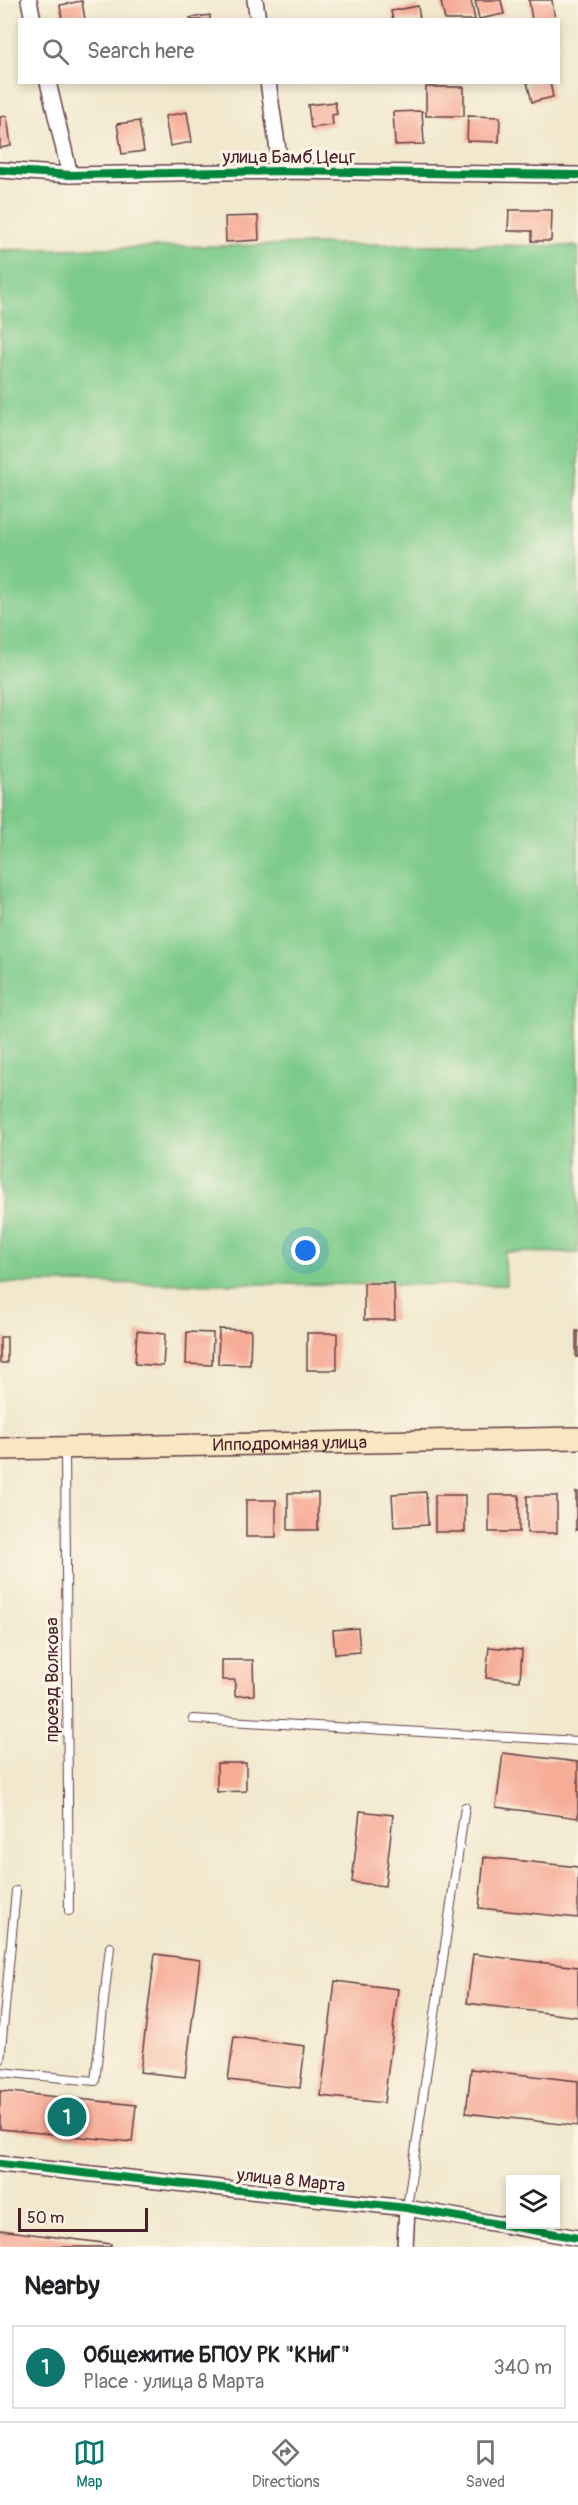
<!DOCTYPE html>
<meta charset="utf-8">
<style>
:root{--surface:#fff;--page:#f2f2f2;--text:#202124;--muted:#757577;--line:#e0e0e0;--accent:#0f766e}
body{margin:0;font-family:Pangolin,sans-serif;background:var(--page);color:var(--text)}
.controls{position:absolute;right:18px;bottom:18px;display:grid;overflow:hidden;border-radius:0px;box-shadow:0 3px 9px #0003}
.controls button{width:54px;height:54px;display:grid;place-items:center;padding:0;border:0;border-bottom:2px solid var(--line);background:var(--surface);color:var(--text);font:30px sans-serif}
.scale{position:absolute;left:18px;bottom:15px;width:130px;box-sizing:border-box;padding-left:6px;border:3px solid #4a1f2b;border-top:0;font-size:16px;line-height:21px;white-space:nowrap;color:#4a1f2b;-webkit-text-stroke:4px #fcf5e5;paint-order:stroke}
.you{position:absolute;left:306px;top:1251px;width:21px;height:21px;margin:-15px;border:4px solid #fff;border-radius:50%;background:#1a73e8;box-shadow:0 0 0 9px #1a73e833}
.badge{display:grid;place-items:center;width:39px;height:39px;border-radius:50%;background:var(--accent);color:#fff;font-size:20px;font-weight:700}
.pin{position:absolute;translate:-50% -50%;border:3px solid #fff;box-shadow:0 2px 6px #0006}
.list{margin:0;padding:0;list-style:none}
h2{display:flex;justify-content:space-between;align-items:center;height:78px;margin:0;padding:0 24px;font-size:26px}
h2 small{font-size:20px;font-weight:400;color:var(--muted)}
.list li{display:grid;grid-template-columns:39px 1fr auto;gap:18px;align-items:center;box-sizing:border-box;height:84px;margin:0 12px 12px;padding:0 12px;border:2px solid var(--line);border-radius:0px}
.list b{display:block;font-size:22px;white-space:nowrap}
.list p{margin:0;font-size:20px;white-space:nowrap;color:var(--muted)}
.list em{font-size:20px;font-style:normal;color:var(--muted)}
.icon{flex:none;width:33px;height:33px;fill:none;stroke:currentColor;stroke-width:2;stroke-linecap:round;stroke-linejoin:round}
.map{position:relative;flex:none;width:578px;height:2247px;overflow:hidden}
.search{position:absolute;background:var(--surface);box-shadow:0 3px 9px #0003;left:18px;right:18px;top:18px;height:66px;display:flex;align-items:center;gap:15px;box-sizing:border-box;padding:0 21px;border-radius:0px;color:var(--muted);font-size:22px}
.sheet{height:174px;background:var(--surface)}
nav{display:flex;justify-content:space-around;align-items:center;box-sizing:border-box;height:84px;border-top:2px solid var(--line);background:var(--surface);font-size:16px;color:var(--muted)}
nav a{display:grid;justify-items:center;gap:3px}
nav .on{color:var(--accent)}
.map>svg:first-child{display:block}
.green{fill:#7dcb8a;stroke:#64755a;stroke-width:1.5}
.building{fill:#f6ac97}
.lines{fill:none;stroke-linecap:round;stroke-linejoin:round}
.lane-casing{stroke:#633d43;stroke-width:10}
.street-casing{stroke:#633d43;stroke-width:18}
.secondary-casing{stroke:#633d43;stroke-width:24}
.lane{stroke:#fff;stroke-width:8}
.street{stroke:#fff;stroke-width:15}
.secondary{stroke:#f9e7c3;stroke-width:21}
.cycleway-casing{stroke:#fcf5e5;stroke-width:11}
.cycleway{stroke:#00873e;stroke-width:8}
.labels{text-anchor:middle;stroke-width:6;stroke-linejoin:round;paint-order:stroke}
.street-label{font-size:18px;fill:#4a1f2b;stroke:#fcf5e5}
</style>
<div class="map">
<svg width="578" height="2247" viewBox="0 0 578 2247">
<rect width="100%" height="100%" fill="#fcf5e5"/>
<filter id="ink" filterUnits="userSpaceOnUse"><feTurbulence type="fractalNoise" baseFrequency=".0167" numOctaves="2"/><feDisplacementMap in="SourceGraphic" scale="12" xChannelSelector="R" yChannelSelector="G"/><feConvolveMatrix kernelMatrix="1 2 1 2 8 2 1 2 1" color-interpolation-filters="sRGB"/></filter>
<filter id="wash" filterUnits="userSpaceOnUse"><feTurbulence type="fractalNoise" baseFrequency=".008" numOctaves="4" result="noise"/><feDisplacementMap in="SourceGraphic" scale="24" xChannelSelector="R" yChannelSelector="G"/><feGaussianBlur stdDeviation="1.35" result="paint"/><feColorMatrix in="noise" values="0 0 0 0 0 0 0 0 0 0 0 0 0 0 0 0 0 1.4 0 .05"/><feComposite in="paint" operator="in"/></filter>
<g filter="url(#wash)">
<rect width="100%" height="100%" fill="#f1e8cd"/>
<path class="green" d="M320,244l258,2v1007l-73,-1 1,33 -506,-2v-1033z"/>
<g id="blocks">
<g class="building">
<path d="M449,0h22l4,20h-30l-4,-18z"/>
<path d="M475,0h26l3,14 -25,5z"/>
<path d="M529,0h23l3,19 -23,1z"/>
<path d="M82,1l3,19h-23l-2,-15z"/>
<path d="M418,6l2,14h-27l-2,-9z"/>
<path d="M210,15v5h-20v-2z"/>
<path d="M527,82h23l3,15 -21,5z"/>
<rect x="426" y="87" width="38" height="29"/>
<path d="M335,102l2,12 -5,1 1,10 -22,3 -3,-23z"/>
<path d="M422,111l2,33 -29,1 -2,-33z"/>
<path d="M187,112l5,30 -22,4 -5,-30z"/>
<path d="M7,116l4,30 -11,2v-31z"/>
<path d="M468,116l32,1 -1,25 -32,-1z"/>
<path d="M139,121l5,30 -22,3 -5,-30z"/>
<path d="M509,210h43l-1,31h-19v-10h-24z"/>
<path d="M258,216l1,24 -33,2 -1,-25z"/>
<path d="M364,1283h30l1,37h-31z"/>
<path d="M219,1329l32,1 -1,35 -32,-1z"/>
<path d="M137,1331l28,3 -2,32 -28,-2z"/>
<rect x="576" y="1331" width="2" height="26"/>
<path d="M187,1332l26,1 -1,32 -26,-1z"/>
<rect x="307" y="1333" width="30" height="37"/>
<rect x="0" y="1337" width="7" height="26"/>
<path d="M426,1492l2,33 -34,2 -2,-33z"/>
<rect x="576" y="1492" width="2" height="38"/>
<rect x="288" y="1493" width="30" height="37"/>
<rect x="435" y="1495" width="30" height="37"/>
<rect x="489" y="1495" width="30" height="37"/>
<rect x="527" y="1496" width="30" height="37"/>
<rect x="246" y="1500" width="30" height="37"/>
<path d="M358,1628l2,24 -25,2 -2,-24z"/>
<path d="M489,1647l33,3 -2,31 -34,-3z"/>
<path d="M222,1660h31l1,35 -19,1v-16h-13z"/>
<path d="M503,1753l75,9v56l-82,-11z"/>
<path d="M217,1763h29v28l-29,1z"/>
<path d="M360,1811l33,4 -8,71 -33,-4z"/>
<path d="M484,1857l94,10v51l-99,-10z"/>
<path d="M155,1954l45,6 -15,117 -45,-5z"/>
<path d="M473,1954l105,13v50l-111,-14z"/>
<path d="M335,1981l63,8 -14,114 -63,-7z"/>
<path d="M234,2037l71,9 -5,42 -72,-8z"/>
<path d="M471,2069l107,12v45l-112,-13z"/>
<path d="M0,2091l136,14 -4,37 -132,-13z"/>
<path d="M0,2230l111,14v3h-111z"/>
</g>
</g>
</g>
<g filter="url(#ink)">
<use href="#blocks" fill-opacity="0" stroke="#633d43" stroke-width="1.5"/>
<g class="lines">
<g class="lane-casing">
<g id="lane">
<path d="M65,1451l4,460"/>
<path d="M193,1719l385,22"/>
<path d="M0,2060l16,-169"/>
<path d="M0,2072l95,9 15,-134"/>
<path d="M407,2208l58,-401"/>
</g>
</g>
<g class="street-casing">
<g id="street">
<path d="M29,0l4,20"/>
<path d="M255,0l3,20"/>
<path d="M48,82l22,93"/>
<path d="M268,82l13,89"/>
<path d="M0,170l70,5 211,-4 297,4"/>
<path d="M0,2164l407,44 171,30"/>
<path d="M405,2247l2,-39"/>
</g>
</g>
<g class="secondary-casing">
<g id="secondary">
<path id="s1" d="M0,1449l578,-11"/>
</g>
</g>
<use href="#lane" class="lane"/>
<use href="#street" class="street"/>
<use href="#secondary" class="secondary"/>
<g class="cycleway-casing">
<g id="cycleway">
<path d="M0,170l70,5 211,-4 297,4"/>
<path d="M0,2164l407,44 171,30"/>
</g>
</g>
<use href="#cycleway" class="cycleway"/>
</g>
</g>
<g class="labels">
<g class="street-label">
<text x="289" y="163">улица Бамб Цецг</text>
<text dy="6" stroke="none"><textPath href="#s1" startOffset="290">Ипподромная улица</textPath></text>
<text transform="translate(52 1680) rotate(-90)" y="6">проезд Волкова</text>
<text transform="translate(291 2180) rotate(6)" y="6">улица 8 Марта</text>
</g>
</g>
</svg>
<div class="controls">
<button><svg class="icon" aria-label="layers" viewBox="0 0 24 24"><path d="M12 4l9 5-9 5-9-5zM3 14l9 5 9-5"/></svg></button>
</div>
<div class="scale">50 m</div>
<div class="you"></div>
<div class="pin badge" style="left:67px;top:2117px">1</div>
<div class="search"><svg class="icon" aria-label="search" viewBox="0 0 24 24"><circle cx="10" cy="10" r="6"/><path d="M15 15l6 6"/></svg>Search here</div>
</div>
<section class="sheet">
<h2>Nearby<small></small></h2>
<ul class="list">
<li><span class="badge">1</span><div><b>Общежитие БПОУ РК &quot;КНиГ&quot;</b><p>Place · улица 8 Марта</p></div><em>340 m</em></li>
</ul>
</section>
<nav>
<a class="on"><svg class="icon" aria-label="map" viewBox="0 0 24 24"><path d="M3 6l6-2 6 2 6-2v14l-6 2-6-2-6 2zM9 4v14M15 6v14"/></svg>Map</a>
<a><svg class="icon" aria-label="directions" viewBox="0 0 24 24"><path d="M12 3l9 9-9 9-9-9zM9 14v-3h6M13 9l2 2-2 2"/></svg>Directions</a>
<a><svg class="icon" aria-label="saved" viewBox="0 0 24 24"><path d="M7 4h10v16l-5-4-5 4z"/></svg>Saved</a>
</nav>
